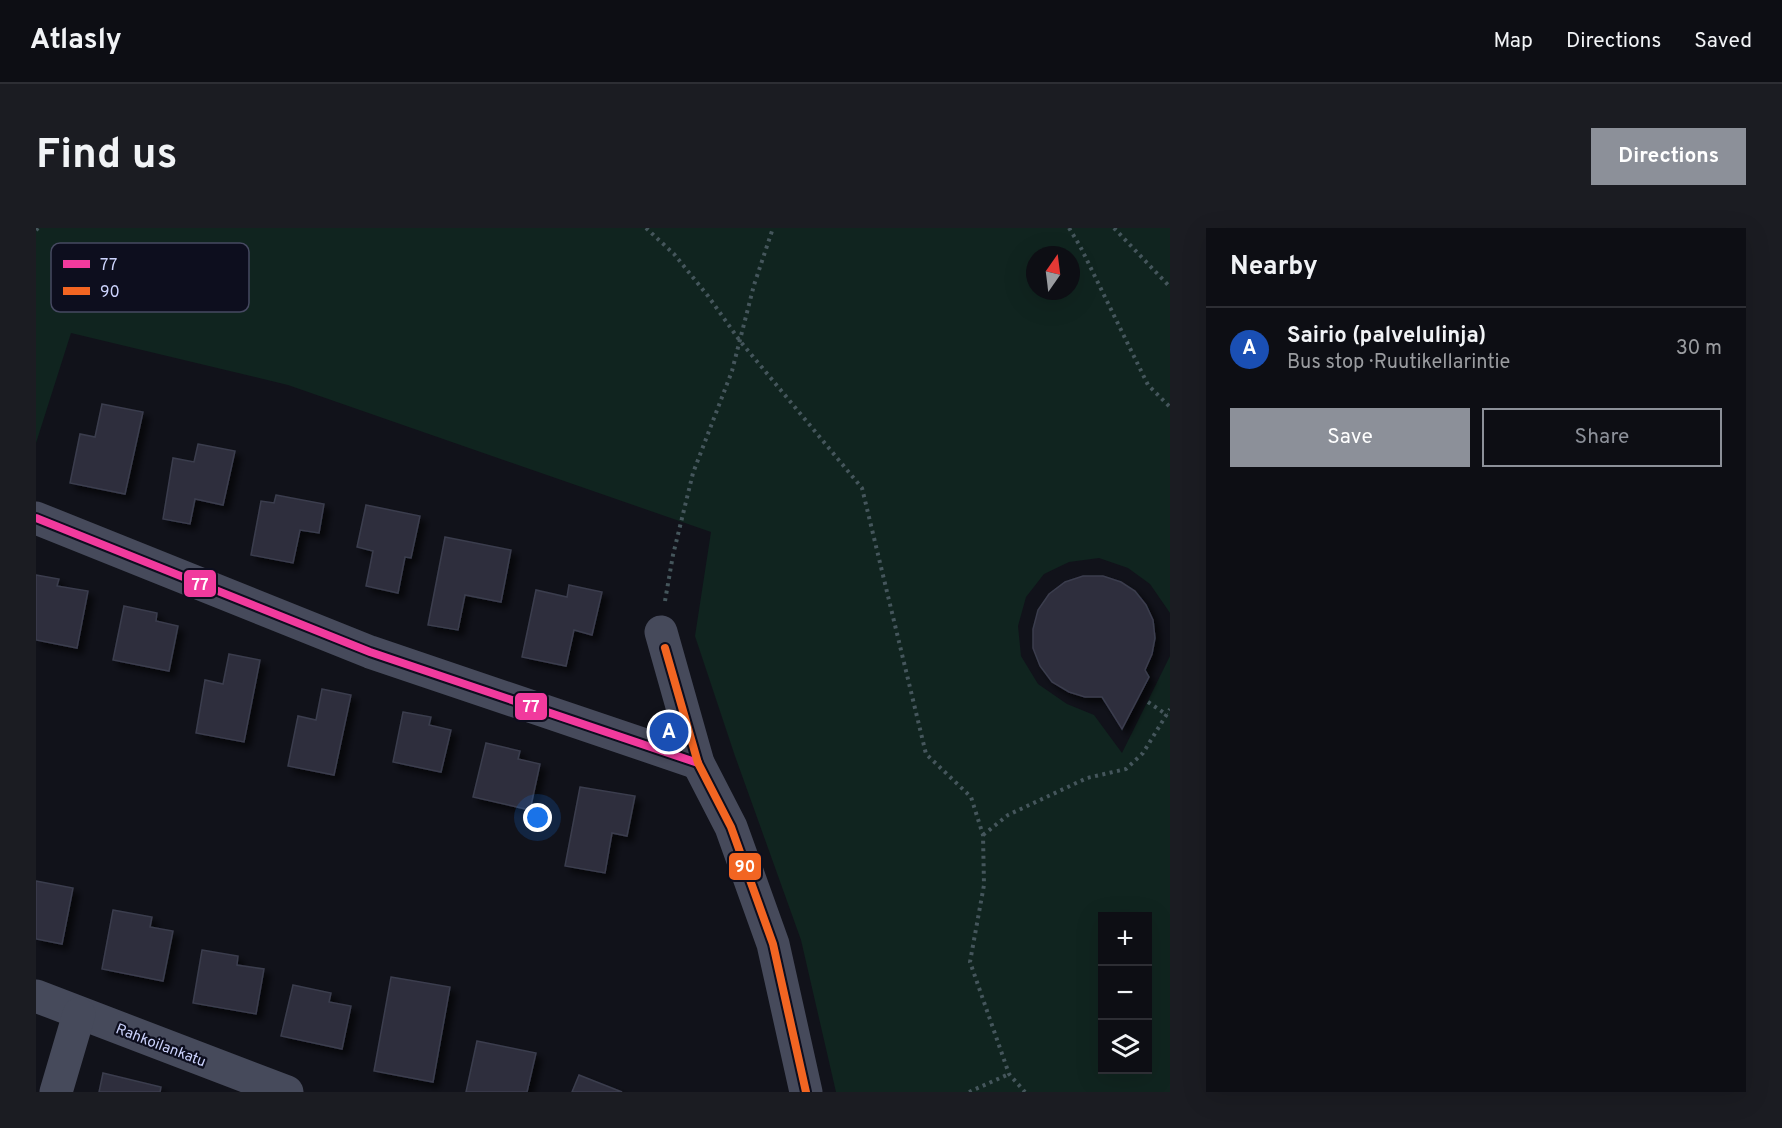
<!DOCTYPE html>
<meta charset="utf-8">
<style>
:root{--surface:#0d0e14;--page:#1b1c22;--text:#f1f3f6;--muted:#9a9ca0;--line:#2d2e34;--accent:#8c9099}
body{margin:0;font-family:Overpass,sans-serif;background:var(--page);color:var(--text)}
.controls{position:absolute;right:18px;bottom:18px;display:grid;overflow:hidden;border-radius:0px;box-shadow:0 6px 24px #0002}
.controls button{width:54px;height:54px;display:grid;place-items:center;padding:0;border:0;border-bottom:2px solid var(--line);background:var(--surface);color:var(--text);font:30px sans-serif}
.compass{position:absolute;left:990px;top:18px;width:54px;height:54px;border-radius:50%;background:var(--surface);box-shadow:0 6px 24px #0002;rotate:14deg}
.you{position:absolute;left:502px;top:590px;width:21px;height:21px;margin:-15px;border:4px solid #fff;border-radius:50%;background:#1a73e8;box-shadow:0 0 0 9px #1a73e833}
.badge{display:grid;place-items:center;width:39px;height:39px;border-radius:50%;background:var(--accent);color:#fff;font-size:20px;font-weight:700}
.pin{position:absolute;translate:-50% -50%;border:3px solid #fff;box-shadow:0 2px 6px #0006}
.list{margin:0;padding:0;list-style:none}
h2{display:flex;justify-content:space-between;align-items:center;height:78px;margin:0;padding:0 24px;font-size:26px}
h2 small{font-size:20px;font-weight:400;color:var(--muted)}
.list li{display:grid;grid-template-columns:39px 1fr auto;gap:18px;align-items:center;box-sizing:border-box;height:84px;padding:0 24px;border-top:2px solid var(--line)}
.list b{display:block;font-size:22px;white-space:nowrap}
.list p{margin:0;font-size:20px;white-space:nowrap;color:var(--muted)}
.list em{font-size:20px;font-style:normal;color:var(--muted)}
.actions{display:flex;gap:12px;padding:18px 24px}
.actions a{flex:1;padding:14px 0;border:2px solid var(--accent);border-radius:0px;text-align:center;font-size:21px;color:var(--accent)}
.actions .main{background:var(--accent);color:#fff}
.icon{flex:none;width:33px;height:33px;fill:none;stroke:currentColor;stroke-width:2;stroke-linecap:round;stroke-linejoin:round}
.map{position:relative;flex:none;width:1134px;height:864px;overflow:hidden;border-radius:0px}
header{display:flex;align-items:center;gap:36px;box-sizing:border-box;height:84px;padding:0 30px;background:var(--surface);border-bottom:2px solid var(--line)}
header strong{font-size:28px}
nav{display:flex;gap:33px;margin-inline-start:auto;font-size:21px}
.intro{display:flex;align-items:center;justify-content:space-between;box-sizing:border-box;height:144px;padding:0 36px}
h1{margin:0;font-size:42px}
.button{padding:15px 27px;border-radius:0px;background:var(--accent);color:#fff;font-size:21px;font-weight:700}
main{display:flex;gap:36px;padding:0 36px}
aside{flex:1;background:var(--surface);border-radius:0px;box-shadow:0 6px 24px #0002}
.map>svg:first-child{display:block}
.green{fill:#10241f;fill-rule:evenodd}
.building{fill:#2e2f3c;stroke:#3b3d4e;stroke-width:1.5;filter:url(#shadow)}
.lines{fill:none;stroke-linecap:round;stroke-linejoin:round}
.path{stroke:#45565c;stroke-width:4;stroke-dasharray:3 4.5;stroke-linecap:butt}
.street{stroke:#464a5b;stroke-width:33}
.bus-1-casing{stroke:#0d0e1e;stroke-width:12}
.bus-2-casing{stroke:#0d0e1e;stroke-width:12}
.bus-1{stroke:#f13a9d;stroke-width:8}
.bus-2{stroke:#f26522;stroke-width:8}
.labels{text-anchor:middle;stroke-width:4.5;stroke-linejoin:round;paint-order:stroke}
.street-label{font-size:15px;fill:#ccd3fd;stroke:#0d0e1e}
.key{fill:#0d0e1e;stroke:#464961;stroke-width:1.5}
.key-label{font-size:16px;fill:#ccd3fd}
.line-badge{stroke:#0d0e1e;stroke-width:2}
.badge-label{font-size:16px;text-anchor:middle;font-weight:bold;fill:#fff}
</style>
<header>
<strong>Atlasly</strong>
<nav><a>Map</a><a>Directions</a><a>Saved</a></nav>
</header>
<div class="intro"><h1>Find us</h1><a class="button">Directions</a></div>
<main>
<div class="map">
<svg width="1134" height="864" viewBox="0 0 1134 864">
<defs>
<filter id="shadow"><feDropShadow dx="5.5" dy="5.5" stdDeviation="3" flood-color="#0009"/></filter>
</defs>
<rect width="100%" height="100%" fill="#11121a"/>
<path class="green" d="M0,0h1134v385l-20,-29 -22,-16 -29,-10 -30,4 -25,12 -18,23 -8,29 3,30 17,28 29,20 27,11 28,38 48,-97v436h-334l-35,-152 -66,-184 -40,-120 16,-104 -423,-147 -217,-52 -35,110zM999,27h36v36h-36zM1066,688h46v154h-46z"/>
<g class="building">
<path d="M66,176l41,8 -18,82 -55,-11 10,-49 15,3z"/>
<path d="M162,216l37,7 -12,54 -28,-6 -5,25 -27,-5 10,-61 21,4z"/>
<path d="M240,267l48,9 -5,29 -19,-3 -7,33 -42,-8 10,-54 13,2z"/>
<path d="M330,277l54,11 -9,42 -6,-1 -7,36 -32,-7 7,-35 -16,-4z"/>
<path d="M409,309l66,13 -10,52 -36,-7 -7,35 -30,-5z"/>
<path d="M0,347l23,4 -2,7 31,5 -11,57 -41,-8z"/>
<path d="M1047,348h20l18,6 14,9 11,14 7,15 2,18 -3,16 -7,16 4,7 -27,52 -20,-32h-17l-16,-5 -17,-10 -12,-16 -7,-18v-19l5,-19 11,-16 16,-12z"/>
<path d="M533,357l33,7 -10,43 -18,-5 -8,36 -44,-9 14,-67 31,7z"/>
<path d="M88,378l33,7 -1,8 22,5 -9,45 -56,-11z"/>
<path d="M193,426l31,6 -16,82 -48,-9 9,-53 18,4z"/>
<path d="M286,461l29,6 -17,80 -46,-9 10,-50 18,4z"/>
<path d="M367,484l28,5 -2,8 22,5 -10,42 -48,-10z"/>
<path d="M450,515l34,8 -2,8 22,5 -10,46 -57,-13z"/>
<path d="M544,559l55,9 -8,40 -15,-3 -7,40 -40,-7z"/>
<path d="M0,653l37,7 -11,56 -26,-5z"/>
<path d="M77,682l39,7 -2,10 23,4 -10,50 -61,-12z"/>
<path d="M166,722l36,6 -1,9 27,4 -8,45 -63,-11z"/>
<path d="M355,749l59,10 -17,95 -59,-11z"/>
<path d="M257,757l38,8 -2,9 22,4 -9,43 -61,-13z"/>
<path d="M441,813l59,12 -9,39h-61z"/>
<path d="M67,845l58,14 -1,5h-61z"/>
<path d="M543,847l43,17h-50z"/>
</g>
<g class="lines">
<g class="path">
<path d="M610,0l28,26 34,42 32,45 122,147 64,266 45,43 12,38 1,50 -14,77 39,112 16,18"/>
<path d="M1033,0l11,18 68,139 22,22"/>
<path d="M1078,0l56,59"/>
<path d="M0,2l2,-2"/>
<path d="M629,373l8,-46 20,-82 39,-102 22,-86 19,-57"/>
<path d="M1112,474l19,13"/>
<path d="M947,607l25,-20 79,-37 39,-9 17,-16 27,-44"/>
<path d="M933,864l40,-18"/>
</g>
<g class="street">
<path d="M0,290l334,134 328,111"/>
<path d="M625,404l37,131 33,64 42,117 33,148"/>
<path d="M0,768l251,96"/>
<path d="M20,864l23,-78"/>
</g>
<g class="bus-1-casing">
<path id="bus-1" d="M0,290l334,134 328,111"/>
</g>
<g class="bus-2-casing">
<path id="bus-2" d="M629,420l33,115 33,64 42,117 33,148"/>
</g>
<use href="#bus-1" class="bus-1"/>
<use href="#bus-2" class="bus-2"/>
</g>
<g class="labels">
<g class="street-label">
<text transform="translate(125 817) rotate(21)" y="5">Rahkoilankatu</text>
</g>
</g>
<rect x="15" y="15" width="198" height="69" rx="9" class="key"/>
<rect x="27" y="32" width="27" height="8" fill="#f13a9d"/>
<rect x="27" y="59" width="27" height="8" fill="#f26522"/>
<g class="key-label">
<text x="64" y="42">77</text>
<text x="64" y="69">90</text>
</g>
<g class="line-badge">
<rect x="147" y="341" width="34" height="29" rx="6" fill="#f13a9d"/>
<rect x="478" y="464" width="34" height="29" rx="6" fill="#f13a9d"/>
<rect x="692" y="624" width="34" height="29" rx="6" fill="#f26522"/>
</g>
<g class="badge-label">
<text x="164" y="362">77</text>
<text x="495" y="484">77</text>
<text x="709" y="644">90</text>
</g>
</svg>
<div class="controls">
<button>+</button>
<button>−</button>
<button><svg class="icon" aria-label="layers" viewBox="0 0 24 24"><path d="M12 4l9 5-9 5-9-5zM3 14l9 5 9-5"/></svg></button>
</div>
<svg class="compass" viewBox="-18 -18 36 36"><path d="M0-13l5 13h-10z" fill="#e53935"/><path d="M0 13l5-13h-10z" fill="#9a9ca0"/></svg>
<div class="you"></div>
<div class="pin badge" style="left:633px;top:504px;background:#1a4fb4">A</div>
</div>
<aside>
<h2>Nearby<small></small></h2>
<ul class="list">
<li><span class="badge" style="background:#1a4fb4">A</span><div><b>Sairio (palvelulinja)</b><p>Bus stop · Ruutikellarintie</p></div><em>30 m</em></li>
</ul>
<div class="actions"><a class="main">Save</a><a>Share</a></div>
</aside>
</main>
